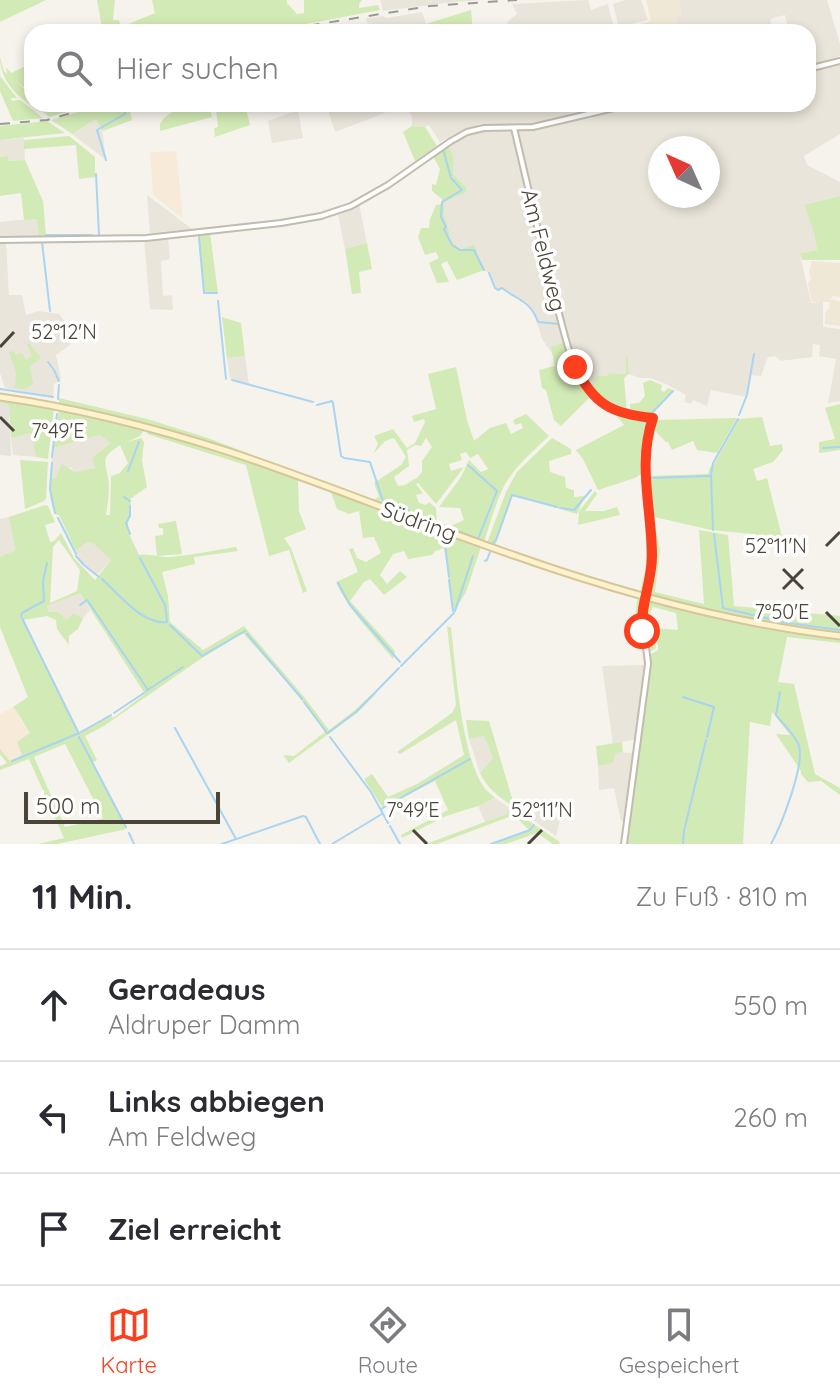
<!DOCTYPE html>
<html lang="de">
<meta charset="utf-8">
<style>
:root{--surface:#fff;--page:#f7f7f7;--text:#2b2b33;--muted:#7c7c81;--line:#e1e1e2;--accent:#fc3f1d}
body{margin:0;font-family:Quicksand,sans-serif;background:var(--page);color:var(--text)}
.compass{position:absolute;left:648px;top:136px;width:72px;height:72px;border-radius:50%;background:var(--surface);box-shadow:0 4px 12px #0003;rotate:315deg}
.scale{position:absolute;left:24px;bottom:20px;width:196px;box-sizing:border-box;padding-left:8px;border:4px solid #4b4439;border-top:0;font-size:22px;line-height:28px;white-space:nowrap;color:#4b4439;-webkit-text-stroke:6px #fff;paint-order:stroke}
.stop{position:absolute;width:24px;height:24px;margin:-18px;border:6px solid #fc3f1d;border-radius:50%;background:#fff}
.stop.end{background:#fc3f1d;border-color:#fff;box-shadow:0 2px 8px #0008}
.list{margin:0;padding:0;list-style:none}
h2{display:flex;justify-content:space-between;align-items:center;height:104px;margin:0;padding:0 32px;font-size:34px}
h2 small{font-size:26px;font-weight:400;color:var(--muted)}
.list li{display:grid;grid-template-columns:52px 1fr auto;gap:24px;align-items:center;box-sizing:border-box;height:112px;padding:0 32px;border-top:2px solid var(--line)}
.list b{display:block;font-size:30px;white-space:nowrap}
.list p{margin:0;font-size:26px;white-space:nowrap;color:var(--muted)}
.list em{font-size:26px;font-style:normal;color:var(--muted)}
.icon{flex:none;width:44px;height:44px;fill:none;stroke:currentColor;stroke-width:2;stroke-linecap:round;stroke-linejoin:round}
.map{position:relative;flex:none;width:840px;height:844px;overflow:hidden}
.search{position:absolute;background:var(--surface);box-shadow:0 4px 12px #0003;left:24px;right:24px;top:24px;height:88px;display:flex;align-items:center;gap:20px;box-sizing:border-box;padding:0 28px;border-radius:24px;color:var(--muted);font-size:30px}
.sheet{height:440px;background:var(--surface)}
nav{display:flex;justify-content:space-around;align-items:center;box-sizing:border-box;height:112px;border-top:2px solid var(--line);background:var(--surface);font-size:22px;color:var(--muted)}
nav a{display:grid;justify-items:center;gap:4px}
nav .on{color:var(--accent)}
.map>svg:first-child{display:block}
.residential{fill:#eae5da;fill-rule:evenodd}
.commercial{fill:#f7ead8}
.industrial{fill:#e6e2dd}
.education{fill:#efe8d6}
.green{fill:#d2eab5;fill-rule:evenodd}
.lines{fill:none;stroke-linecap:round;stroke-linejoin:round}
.stream{stroke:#a9d4f2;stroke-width:2}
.tertiary-casing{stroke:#c2bbae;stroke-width:8}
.secondary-casing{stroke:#d6c79b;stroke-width:9}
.tertiary{stroke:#fff;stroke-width:4}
.secondary{stroke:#fff3cd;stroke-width:5}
.rail{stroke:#9a9a9a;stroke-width:2;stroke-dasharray:10 10;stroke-linecap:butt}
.tertiary-bridge-casing{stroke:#c2bbae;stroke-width:8;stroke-linecap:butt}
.tertiary-bridge{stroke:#fff;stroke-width:4}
.route{stroke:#fc3f1d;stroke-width:10}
.ticks{fill:none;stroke:#4b4439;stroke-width:3}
.labels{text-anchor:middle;stroke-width:7;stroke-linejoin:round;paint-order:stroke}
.street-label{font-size:22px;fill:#4b4439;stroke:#fff}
.ticks-label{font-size:20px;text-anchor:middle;fill:#4b4439;stroke:#fff;stroke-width:7;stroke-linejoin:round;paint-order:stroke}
</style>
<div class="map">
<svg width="840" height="844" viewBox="0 0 840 844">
<rect width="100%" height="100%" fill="#f6f3ec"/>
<g class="residential">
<path d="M380,0h102l-28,2 -71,9z"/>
<path d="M588,0l3,10 17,-6 7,28h-103l-5,-10 10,-8 -5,-10z"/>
<path d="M625,0h16l7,20 -17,4 1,8h-12l-7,-28z"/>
<path d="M679,0h148l13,44v12l-25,9 -5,-18h-2v-15h-19l-4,-17 -15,4 3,13h-94l-4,-17 6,-1z"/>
<path d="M422,12l5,15 -7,3v2h-50l-4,-14 17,-2 3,2z"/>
<path d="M840,64v70l-36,22 3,9 33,17v14l-36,9 10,28 3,17 -17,5 11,48 12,-1v25l17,2v72l-12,2 8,-44 -17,-3 1,-11 -7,-1 -1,13 -32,4 -5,-5 -7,1 -7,19 -11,-1 -4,22 -35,-7 -4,16 -14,-6 -2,4 -7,-2 2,-7 -20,-11 -16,-6h-10l-11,-4 -1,-16 -2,-1v17l-16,-1 -1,3 -12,1 -8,10 -14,-27 -19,3 -5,-11 -9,-13 -9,-30 -6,-7 -24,-14 -5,1 -4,-2 -2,-9 -3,-5 -5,-3 -10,-26 -13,5 -7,-5 -6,-9 2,-1 -6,-19v-13l23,-10 -1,-5 -13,-13v-19l-5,-9 14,-10 13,-4 58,-2 102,-25 173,-1v-33zM660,148h48v48h-48z"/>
<path d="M326,104h46l13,9 -50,19z"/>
<path d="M408,104h206l-80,20h-54l-18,6 -22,12 -11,-17 -4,2 -13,-1v-10l-4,-6z"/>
<path d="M298,110l5,28 -31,5 -4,-22z"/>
<path d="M96,119l6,9 4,32 -34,-26z"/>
<path d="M24,138l1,22 -17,1v-5l-8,1v-17z"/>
<path d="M147,195l45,34 -42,4z"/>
<path d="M359,204l8,39 -22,6 -7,-34z"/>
<path d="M38,218l1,19h-39v-15z"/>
<path d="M168,238l2,21 -9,2 2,35 9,-1 1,15 -23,-1 -6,-70z"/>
<path d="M0,243h6l3,52h13l4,20 13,-4 20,3 10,14 2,16 -15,11 5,24 -7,5 -1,14 -48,-10 -5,-15z"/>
<path d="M245,356l4,29 -19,-7 -3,-20z"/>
<path d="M31,433l5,24 -23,-2 -2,-17z"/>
<path d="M99,435l13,8 -15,25 -22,4 -5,-5 -15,13 -5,-3 3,-29z"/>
<path d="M9,517l6,33 -15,7v-38z"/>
<path d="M87,542l7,1 17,17 -14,15 -18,-16 -3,-8z"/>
<path d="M80,593l10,17 -7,8 -10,-4 -6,6 -19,-8 -2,-6z"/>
<path d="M646,665l-10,74 -23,5 -11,-78z"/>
<path d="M484,735l9,23 -13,15 -11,-34z"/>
<path d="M620,752l14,1 -9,68h-4l-7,-33 -15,2 -1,-24 15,-3 3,-10z"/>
<path d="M495,798l19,13 -29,11 -7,-16z"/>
<path d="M537,808l24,8 -5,20 -23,-16z"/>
</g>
<g class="commercial">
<path d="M176,151l7,66 -1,1 -29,-23 -3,-43z"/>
<path d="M13,707l6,7 1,5 10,14 -7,22 -14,7v-2l-9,-11v-35z"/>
</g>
<path class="industrial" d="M0,403l9,2 2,51 -11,-1z"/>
<g class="education">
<path d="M646,0h33l2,14 -6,2 4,16h-47l-1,-5 20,-6z"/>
<path d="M812,261l28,2v34l-7,-1 -3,3 10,2v25l-15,-2v-10l2,-4 2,-1 1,-7h-18l-2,-7 -2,-12 3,-4 -2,-7z"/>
</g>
<g class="green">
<path d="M0,0h46l-46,22z"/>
<path d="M97,0h18l-2,20h6l2,7 34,-14 -3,-13h135v3l10,11 7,-1v-13h58l-3,4v4l19,-3 2,5 -116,22h-164l1,-10z"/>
<path d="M471,10l2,22h-8l-3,-8 -31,8h-11l-1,-6z"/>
<path d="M0,57l4,14 3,3 -1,-7 5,6 21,-10v30l-18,-13 18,15v9h2v2c-19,-9 -34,-28 -34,-49z"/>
<path d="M0,76l17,22h-6l1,3 8,-1 23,18 -30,3 -13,-30z"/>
<path d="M37,104h58l-46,13 -8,-7 -4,-1z"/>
<path d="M105,104h23l4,16 -29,11 -7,-12 -24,15 -21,-14z"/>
<path d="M183,104h26l3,13 -52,14v-7l4,-6z"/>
<path d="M238,104h7l5,21 -35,12 -1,-9 4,-1 -2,-17z"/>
<path d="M47,121l18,12 -65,7v-14z"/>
<path d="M412,126l13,1 12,19 -22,15 -12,-29z"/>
<path d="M69,136l26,21v20l-16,2 -3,-34 -52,4v-9z"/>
<path d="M448,146l5,9v19l13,13 1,5 -23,10v13l6,19 -2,1 6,9 7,5 13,-5 10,26 -27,10 -10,-19 -6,3 8,18 -12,1 -8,-20 10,-5 -3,-6 -11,3 -7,-18 3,-9h8l1,-9 6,-14 6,-1v-5l-10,-8v-7l4,1 4,-16 -7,-13z"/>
<path d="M8,156l1,5 16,-1 18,41 3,35h-7l-2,-17 -13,1 -3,-27 -21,3v-39z"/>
<path d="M840,196v64h-38l-2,-6 17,-4 -3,-17 -10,-28z"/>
<path d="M210,233l8,60 -14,1 -6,-59z"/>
<path d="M367,243l5,26 -13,3 2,21 -9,1 -7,-45z"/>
<path d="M222,317l19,6 4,33 -18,2z"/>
<path d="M565,342l17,42 9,12 -30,30 -7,-6 -8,-30 -4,-2 -3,-18 16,-4 -4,-19z"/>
<path d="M29,343l12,15 -11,8 3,18 -9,5 -9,-1 1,-15 -7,-21 4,-1 3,4 6,-2 4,7 6,-4 -5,-12z"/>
<path d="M626,356l2,1 1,17 -5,4 3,34 -22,-10 -15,-15 7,-11h11l1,-3 17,1z"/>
<path d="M456,367l11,53 7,21 16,-13 16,-5 5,11 12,-6 -2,-5 -6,2 -2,-5 13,-6 23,22c-17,16 -35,31 -46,52 -8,17 -13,36 -19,54l-38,-14 18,-8 -4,-12 -21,-1 22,-30 8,-17 12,12 7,-3 -10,-15 -8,4 -4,-6 -6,2 2,6 -13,4 2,7 13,-4 -28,37 -18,-21 -2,1 7,9 -7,2 3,8 7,2 3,-3 7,6 1,15 -64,-23 6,-3 -5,-14 27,-18 5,-8 -12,-19 -9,3 -12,13 5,-10 -4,-8 19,-7 14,19 8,-5 10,-21 -1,-3 -10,3 -2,-6 24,-7 -8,-35zM426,438l6,9 -10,14v11l-4,5 -13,8 -7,1 -4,-9 15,-11 -2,-16 8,-5 6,1z"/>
<path d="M650,380l12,5 -1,5 3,2 4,-4 5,2 -23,25 -19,-2 -1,-9 9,-1 6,-7 -2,-13z"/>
<path d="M59,398l88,21 58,18 66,25v3l-125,-40 -87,-21z"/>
<path d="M0,400l54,8 -6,51 -12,-2 -5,-24 -20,5 -2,-33 -9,-2z"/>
<path d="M840,404v46l-21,3v-11l16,-3 -10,-31z"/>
<path d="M59,410l31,5 54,15 -4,6 -13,6 14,-4 3,4 -2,19 5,26 -17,12c3,10 -2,16 -2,26 0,11 7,20 11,30 11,-2 20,3 32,2 22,-2 44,-7 65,-10l2,4 -44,6 1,7 -33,8 6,24 2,26 33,28 41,-24 61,72 24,32 26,-20 16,-15 5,-1 -19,19 -68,50 -6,-8 11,1 31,-24 -31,-42 -51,-57 -44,27 -95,66 -19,10 12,24 -5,3 35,66 -70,15h-19l26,-6 -35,-79 -29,11v-4l7,-3 -7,-9v-5l10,12 12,-6 -5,-13 13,-9c-6,-9 -10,-18 -17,-26l15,-10 -28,-70v-70l15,-7 -6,-33 36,-12 3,1 7,16 -10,3 5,17 4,-1 7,-8 13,25 21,22 16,-20 -18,-17 -6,-1 -11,9 -17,-36 -4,-1c-5,-12 -6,-23 -5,-37l5,2 7,-15 13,8 21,-4 -4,-10 19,-15 -12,-8 -46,13zM120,445l8,18 -8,10 -9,3 -1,39h-4c2,-10 4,-28 2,-38 -4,-19 -6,-20 12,-32zM59,540l21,30 -3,21 -27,12 3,-56zM80,593l65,101 -32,24 -2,-2 -32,16 -56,-112 24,-4 9,4 1,9 12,16v-9l9,-7 5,-11 -10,-5 -6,7 -9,-8h-10l-1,-6zM65,744l38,74 -1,1 -37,8 -31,-70z"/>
<path d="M616,415l34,8 -5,17 -1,32 -9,6 -37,12 -15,-31 -7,-9 48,-25z"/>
<path d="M762,417l8,29 12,-2 1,6 -10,12 -20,7 4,12 10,-3 15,59 -71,-7 -61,-14 -2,-40 60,-2 2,-7 3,-1 26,-47z"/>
<path d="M737,418l-20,35 -20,-3 -4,-9 -21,9 -4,-8h-2l-15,-15 5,-7z"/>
<path d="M148,431l67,18 83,31 1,31 7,18 -22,9 7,10 16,43 -4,2 -14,-43 -20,6 -23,-91 -99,-31z"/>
<path d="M552,438l19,11v5l-22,7 1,11 15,5 1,11 8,2v7l11,-1 -8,18 -64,-19 -18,51 -8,-3 19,-51 11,-20z"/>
<path d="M20,460l28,2 -2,36 -2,3 -19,8z"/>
<path d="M595,491l2,3 -12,17h19l13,-4 3,8 -42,10 1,-14z"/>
<path d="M331,492l150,55 -15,45 -12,20 -10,-64 -9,3 -3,4 -24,4 -4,-8 -11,3 -13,21 7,9 13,-13 7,6 -23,18 -14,-16 -6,3 -14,19 45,50 -2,8c-19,-24 -45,-49 -57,-77l22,-10 -9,-23 4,-1 4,10 9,4 15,-9 -7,-16 -11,1 -4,-27 -10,3 -12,-5z"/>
<path d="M654,520l6,30 -5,42 49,12 -5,-74 29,5 6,71 106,10v18c-68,-9 -133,-25 -200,-42l6,-26v-35z"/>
<path d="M176,521l6,33 -25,2 -2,-20 8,-1v-7h-4l-1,-4z"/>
<path d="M638,597c66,18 133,34 202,41v5l-53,-6 -9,45 16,2 21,90 25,14v7l-19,-14 -13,1 -7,-8v-3l-25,-37 14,1 -18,-23 -2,14 -20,-4 -7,121 1,1h-118l24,-189 8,-5c1,-9 -5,-13 -3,-22l23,2 -2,-17 -23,-6 -3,6 3,4 -2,19 5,10 -1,3 -6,3 -1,-8 -6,1c-7,-17 -8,-30 -4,-48z"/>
<path d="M447,626l4,2c5,40 10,131 35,162 3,3 6,5 9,8l-17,8 -32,10 -44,22 -1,-3 47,-25 -13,-29 -52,27 -19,-29 8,-5 16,23 29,-13 47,-29 -8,-35 -56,34 -3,-2 55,-39 4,-8z"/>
<path d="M466,720l23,1 26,87c-15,-11 -27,-18 -35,-35l13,-15 -9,-22 -15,3z"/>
<path d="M622,742l1,10 -7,1 -3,10 -15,3 -2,-20z"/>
<path d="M514,811l46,31 -1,2h-6l-16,-11 -31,11h-17l40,-14 -15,-15 -77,29h-11z"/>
</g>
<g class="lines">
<g class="stream">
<path d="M443,149l8,29 11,12 -20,12 -1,15 5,10 -2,2 7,14"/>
<path d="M106,160l-9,-30 28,-16 -1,-10"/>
<path d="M96,174l3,61"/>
<path d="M46,235h46"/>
<path d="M199,237l5,56h13"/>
<path d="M42,242l8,69"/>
<path d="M452,245l8,5h14l10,20"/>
<path d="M489,273l6,15 3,2 4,-2c17,13 28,12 36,34l21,2 5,17"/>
<path d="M218,301l8,78"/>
<path d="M564,343l6,19"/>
<path d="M48,362l6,8 5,11"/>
<path d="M571,365l7,14 12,17"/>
<path d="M232,380l81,22"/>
<path d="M0,389l53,8"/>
<path d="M58,399l1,-14"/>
<path d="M594,401l22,13 31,8 -2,15"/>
<path d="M317,405l15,-4 1,2 8,53 3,2 26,4 13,39 95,38 19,-48 -29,-26"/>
<path d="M650,415l23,-24"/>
<path d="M739,415l8,-20 7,-41"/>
<path d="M823,448l17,-1"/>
<path d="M52,457l5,-43"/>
<path d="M649,462v16l62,-2 2,54"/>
<path d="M52,463l-2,26 5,24"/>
<path d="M128,471l11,-29"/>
<path d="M711,475l2,-12 25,-44"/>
<path d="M124,497l6,4"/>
<path d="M130,506v10l-4,7 4,11"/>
<path d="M560,508l14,2 17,-20"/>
<path d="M58,518l18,36"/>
<path d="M714,534l9,74 64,15 53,7"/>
<path d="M444,536l5,41"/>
<path d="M493,543l3,-3 16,-45 45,12"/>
<path d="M76,556l8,9 15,12"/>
<path d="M140,558l25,47 2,17"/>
<path d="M485,561l2,-1 3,-8"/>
<path d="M102,579c17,15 40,46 65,43"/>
<path d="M449,580l4,31"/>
<path d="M338,583l12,22 50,57"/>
<path d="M88,601l60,89"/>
<path d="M80,605l7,-5"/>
<path d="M455,611l18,-55"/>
<path d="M21,616l1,-3 22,-12 -1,-20 4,-18"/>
<path d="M22,618l57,116"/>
<path d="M170,625l32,31 43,-25"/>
<path d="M247,634l55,65"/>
<path d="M401,666l53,-53"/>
<path d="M146,691l37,-24"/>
<path d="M683,697l31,10 -7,30"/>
<path d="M304,702l23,31"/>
<path d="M114,713l30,-20"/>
<path d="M175,728l61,111"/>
<path d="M81,732l30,-17"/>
<path d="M328,733l28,-21 43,-44"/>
<path d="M79,737l47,90"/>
<path d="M330,737l41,55 17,31"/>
<path d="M12,761l65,-27"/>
<path d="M381,809l89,-50"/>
<path d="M390,826l10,18"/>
<path d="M129,833l5,11"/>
<path d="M222,844l81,-28 3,1 14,27"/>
<path d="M332,844l50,-30"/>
<path d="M491,844l39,-14 4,-5"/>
<path d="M683,844l1,-13 22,-91"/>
<path d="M771,844c10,-18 34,-79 28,-98 -2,-9 -17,-23 -23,-31l4,-23"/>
</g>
<g class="tertiary-casing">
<g id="tertiary">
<path d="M808,69l32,-8"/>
<path d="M514,128c14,59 27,117 42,175 9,30 14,67 36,91 16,18 38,22 61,24 -19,56 6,114 -6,170"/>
<path d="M0,240l146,-2 135,-15 40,-7 30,-10 37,-21 63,-44 16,-9 17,-4 49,-1 98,-23"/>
<path d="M624,844l24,-180c-1,-21 -10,-40 -5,-61"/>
</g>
</g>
<g class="secondary-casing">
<path id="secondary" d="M0,397c78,11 155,31 230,55 96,32 190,71 286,104 105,37 213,67 324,80"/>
</g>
<use href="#tertiary" class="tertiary"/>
<use href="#secondary" class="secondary"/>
<g class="rail">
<path d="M270,32l160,-26 87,-6"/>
<path d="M0,124l47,-4 55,-16"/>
</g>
<g class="tertiary-bridge-casing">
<path id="tertiary-bridge" d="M643,603l4,-15"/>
</g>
<use href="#tertiary-bridge" class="tertiary-bridge"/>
</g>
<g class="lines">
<path class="route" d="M575,367c19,37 36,47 78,51 -16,46 -1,92 -1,138 0,26 -12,49 -10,75"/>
</g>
<path class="ticks" d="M0,347l14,-15M0,417l14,14M826,546l14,-14M783,569l20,20M783,589l20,-20M826,612l14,14M413,830l14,14M528,844l14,-14"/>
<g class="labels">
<g class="street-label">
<text transform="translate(544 250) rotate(76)" y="8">Am Feldweg</text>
<text transform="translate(419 521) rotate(20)" y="8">Südring</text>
</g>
</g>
<g class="ticks-label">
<text x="64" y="339">52°12'N</text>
<text x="58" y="438">7°49'E</text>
<text x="776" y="553">52°11'N</text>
<text x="782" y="619">7°50'E</text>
<text x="413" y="817">7°49'E</text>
<text x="542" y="817">52°11'N</text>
</g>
</svg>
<svg class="compass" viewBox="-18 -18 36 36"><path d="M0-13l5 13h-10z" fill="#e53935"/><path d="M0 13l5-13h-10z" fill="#7c7c81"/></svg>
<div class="scale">500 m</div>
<div class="stop" style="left:642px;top:631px"></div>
<div class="stop end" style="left:575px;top:367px"></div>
<div class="search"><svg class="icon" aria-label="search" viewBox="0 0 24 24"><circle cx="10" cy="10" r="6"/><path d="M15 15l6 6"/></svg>Hier suchen</div>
</div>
<section class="sheet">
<h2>11 Min.<small>Zu Fuß · 810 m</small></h2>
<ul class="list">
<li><svg class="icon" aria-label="ahead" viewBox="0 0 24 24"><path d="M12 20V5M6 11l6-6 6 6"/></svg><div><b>Geradeaus</b><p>Aldruper Damm</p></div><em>550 m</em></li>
<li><svg class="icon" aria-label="left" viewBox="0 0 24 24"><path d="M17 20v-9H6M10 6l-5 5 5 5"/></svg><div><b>Links abbiegen</b><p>Am Feldweg</p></div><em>260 m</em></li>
<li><svg class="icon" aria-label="arrive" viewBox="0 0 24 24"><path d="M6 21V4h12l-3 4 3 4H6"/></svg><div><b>Ziel erreicht</b></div></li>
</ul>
</section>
<nav>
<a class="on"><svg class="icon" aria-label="map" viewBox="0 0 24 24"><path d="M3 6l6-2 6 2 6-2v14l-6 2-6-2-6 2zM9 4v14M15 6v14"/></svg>Karte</a>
<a><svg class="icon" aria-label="directions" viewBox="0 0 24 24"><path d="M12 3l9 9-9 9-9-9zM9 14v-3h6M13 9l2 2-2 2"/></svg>Route</a>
<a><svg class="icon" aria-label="saved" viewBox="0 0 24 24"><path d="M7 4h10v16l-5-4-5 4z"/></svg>Gespeichert</a>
</nav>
